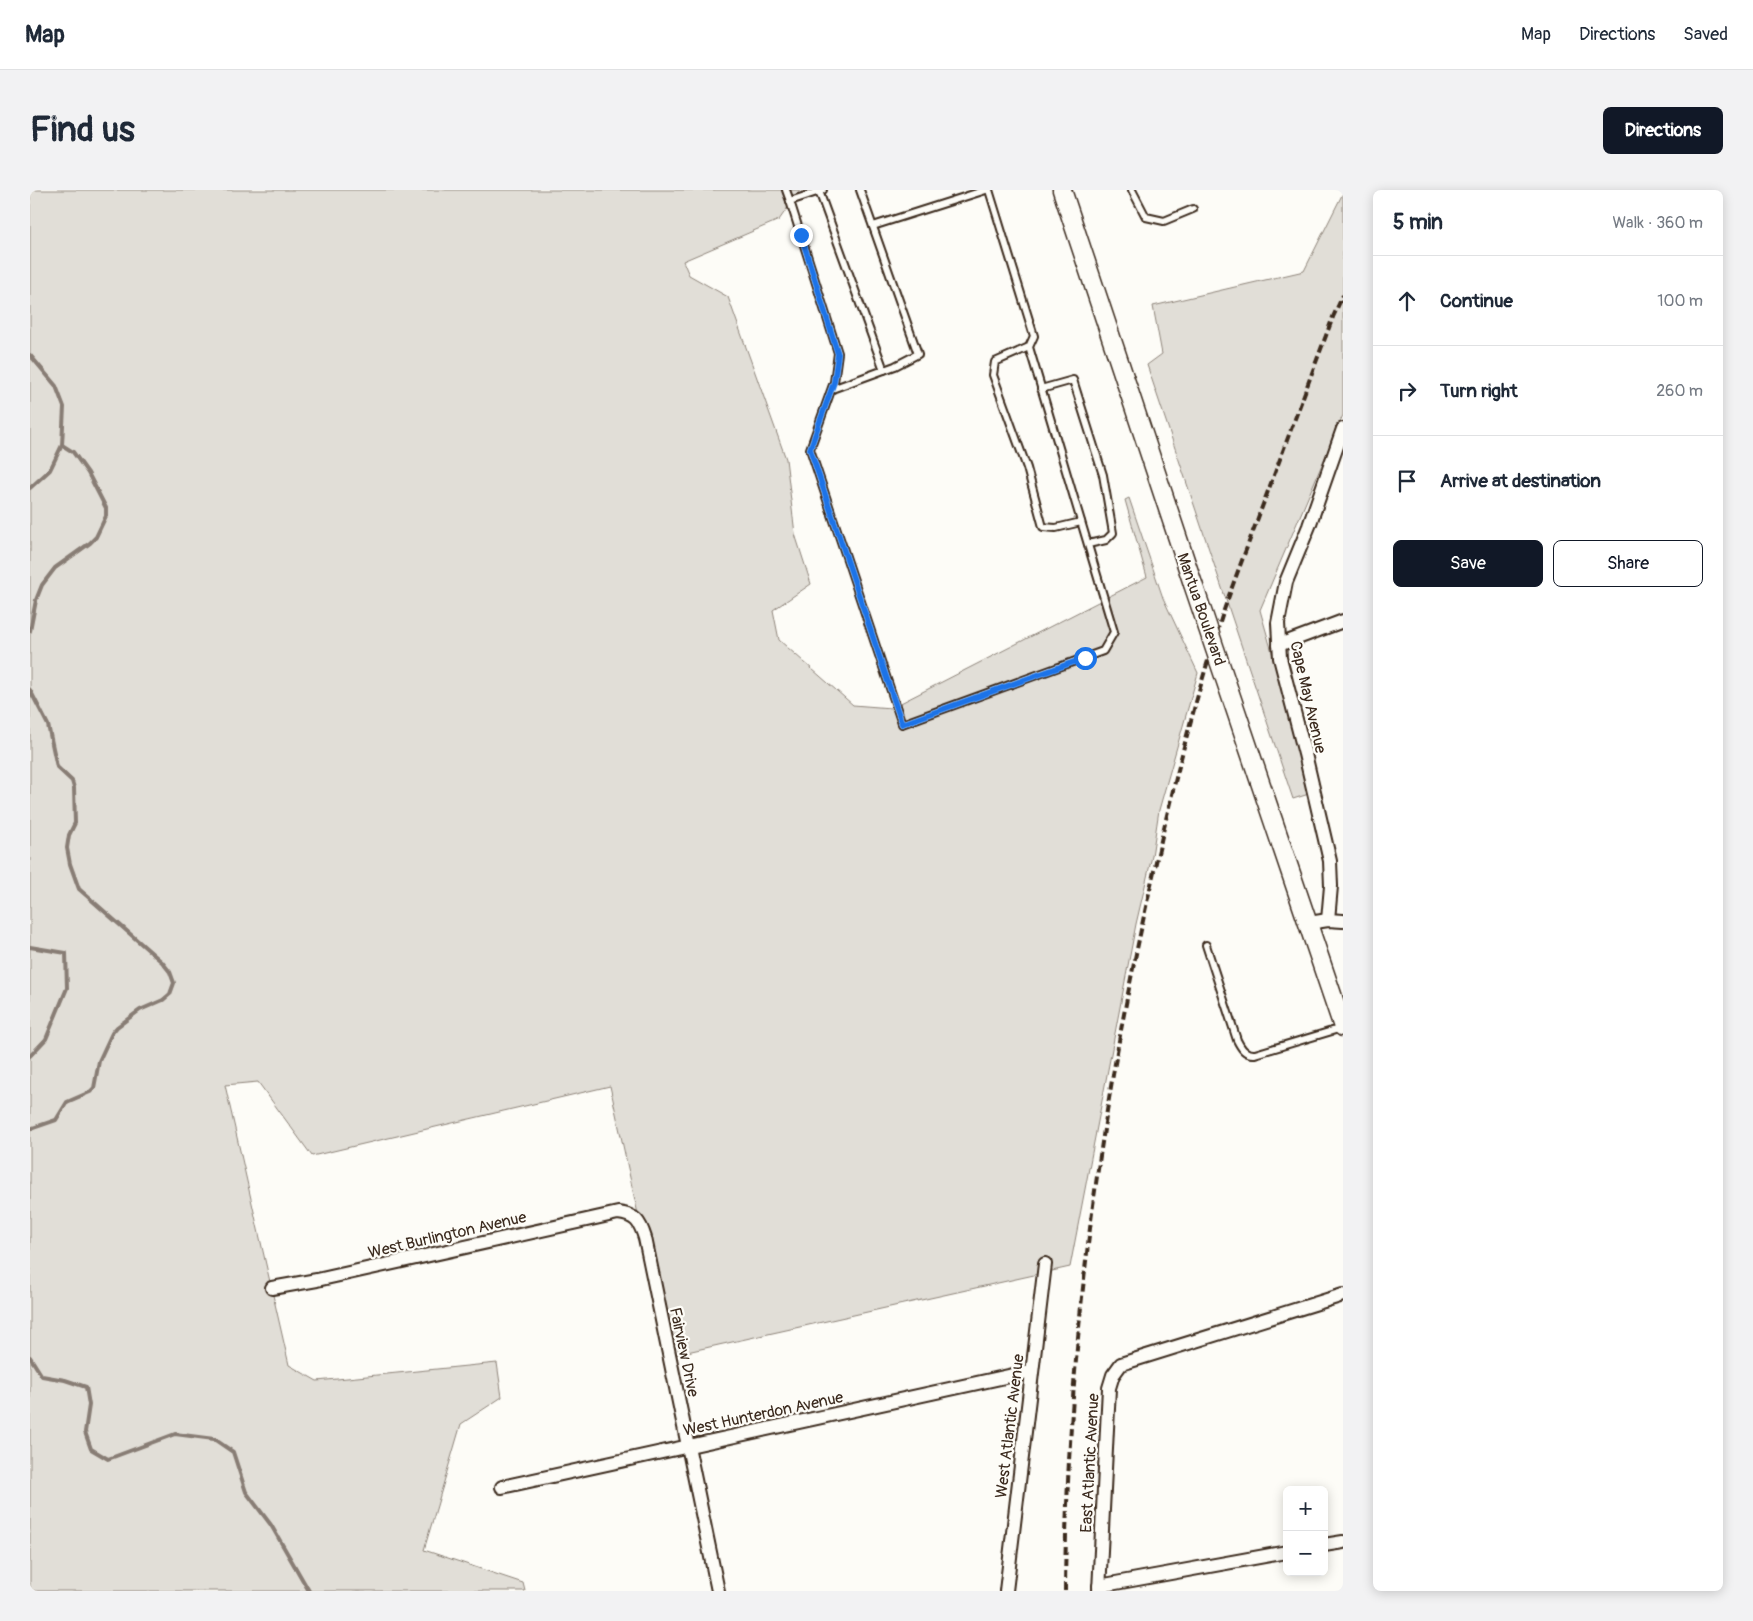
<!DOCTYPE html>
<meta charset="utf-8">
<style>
:root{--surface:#fff;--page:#f2f2f3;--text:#1f2937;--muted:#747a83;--line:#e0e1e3;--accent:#111827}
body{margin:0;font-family:Pangolin,sans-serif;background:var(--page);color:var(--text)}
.controls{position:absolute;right:15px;bottom:15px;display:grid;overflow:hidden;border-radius:8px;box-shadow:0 2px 12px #0003}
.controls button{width:45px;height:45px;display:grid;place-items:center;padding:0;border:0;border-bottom:1px solid var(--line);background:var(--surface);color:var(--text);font:25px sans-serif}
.stop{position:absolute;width:15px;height:15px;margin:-11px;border:4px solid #1a73e8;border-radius:50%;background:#fff}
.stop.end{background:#1a73e8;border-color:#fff;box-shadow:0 1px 5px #0008}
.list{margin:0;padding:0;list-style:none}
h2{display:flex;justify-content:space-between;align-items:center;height:65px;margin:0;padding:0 20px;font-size:21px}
h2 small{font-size:16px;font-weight:400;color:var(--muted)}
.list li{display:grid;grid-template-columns:32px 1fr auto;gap:15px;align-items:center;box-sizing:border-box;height:90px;padding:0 20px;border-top:1px solid var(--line)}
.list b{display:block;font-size:19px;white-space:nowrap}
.list em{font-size:16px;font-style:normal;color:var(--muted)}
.actions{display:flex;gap:10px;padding:15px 20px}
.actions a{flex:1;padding:11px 0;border:1px solid var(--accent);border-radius:8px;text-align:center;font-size:18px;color:var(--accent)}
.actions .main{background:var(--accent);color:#fff}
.icon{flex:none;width:28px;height:28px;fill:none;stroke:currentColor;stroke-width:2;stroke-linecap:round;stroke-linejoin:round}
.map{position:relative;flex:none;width:1313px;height:1401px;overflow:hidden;border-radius:8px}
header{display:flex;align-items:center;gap:30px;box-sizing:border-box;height:70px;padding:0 25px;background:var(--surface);border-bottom:1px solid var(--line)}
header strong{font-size:24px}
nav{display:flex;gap:28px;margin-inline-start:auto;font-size:18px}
.intro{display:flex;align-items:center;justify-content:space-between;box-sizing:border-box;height:120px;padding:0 30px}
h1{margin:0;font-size:35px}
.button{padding:12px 22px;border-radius:8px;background:var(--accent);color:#fff;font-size:18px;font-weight:700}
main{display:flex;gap:30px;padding:0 30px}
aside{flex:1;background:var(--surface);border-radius:8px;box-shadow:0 2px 12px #0003}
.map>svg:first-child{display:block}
.green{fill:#e1ded7;stroke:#8e847a}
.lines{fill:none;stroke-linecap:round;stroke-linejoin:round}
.stream{stroke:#887d74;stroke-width:4}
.lane-casing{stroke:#3b2a1e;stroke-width:10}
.street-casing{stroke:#3b2a1e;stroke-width:16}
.secondary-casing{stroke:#3b2a1e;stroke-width:21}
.lane{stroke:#fdfcf7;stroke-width:6}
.street{stroke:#fdfcf7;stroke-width:12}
.secondary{stroke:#fdfcf7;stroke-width:18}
.rail{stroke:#3b2a1e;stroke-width:4;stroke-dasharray:8 4;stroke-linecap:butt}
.secondary-bridge-casing{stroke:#3b2a1e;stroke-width:21;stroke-linecap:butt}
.secondary-bridge{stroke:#fdfcf7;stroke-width:18}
.route{stroke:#1a73e8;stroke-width:6}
.labels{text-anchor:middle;stroke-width:4.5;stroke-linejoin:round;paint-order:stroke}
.street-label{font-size:16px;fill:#3b2a1e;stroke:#fdfcf7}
</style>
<header>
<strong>Map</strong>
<nav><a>Map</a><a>Directions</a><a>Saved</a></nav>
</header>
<div class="intro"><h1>Find us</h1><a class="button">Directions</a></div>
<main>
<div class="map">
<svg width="1313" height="1401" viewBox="0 0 1313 1401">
<rect width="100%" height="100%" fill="#fdfcf7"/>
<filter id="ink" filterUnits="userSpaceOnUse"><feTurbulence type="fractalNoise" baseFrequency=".02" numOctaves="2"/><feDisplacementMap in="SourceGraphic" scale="10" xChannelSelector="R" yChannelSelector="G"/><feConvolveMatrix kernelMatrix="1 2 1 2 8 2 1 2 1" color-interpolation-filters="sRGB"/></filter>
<g filter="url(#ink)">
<g class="green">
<path d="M0,0h770l-21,30 -96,41 6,14 39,22 58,162 9,75 16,50 -38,26 6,30 74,65 38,3 256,-131 -22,-77 4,-2 34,100 35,75 -39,137 -7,46 -16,68 -66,343 -401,89 -59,-270 -298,70 -54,-74 -33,3 64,280 28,16 180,-18 5,34 -41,27 -37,126 99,33 2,8h-495z"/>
<path d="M1313,3v222l-83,195 52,183 -19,6 -146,-434 15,-11 -9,-48 151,-35z"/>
</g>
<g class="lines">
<g class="stream">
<path d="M0,165l26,31 8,21 -2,38 -12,25 -20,18"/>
<path d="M0,441l6,-31 6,-15 13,-17 35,-25 6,-6 10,-21v-8l-18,-35 -15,-21 -11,-7"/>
<path d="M0,500l18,35 9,42 15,14 2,7 1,35 -6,12 -2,13 3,16 9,25 83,73 8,10 4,11 -4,11 -7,6 -23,10 -23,17 -5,6 -13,28 -5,27 -4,4 -23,10 -11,18 -26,9"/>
<path d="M0,757l36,6 1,35 -21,51 -16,17"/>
<path d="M0,1167l12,19 23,4 21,7 3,18 -4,27 6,17 17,10 67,-25 39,5 19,13 13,40 25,33 38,66"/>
</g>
<g class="lane-casing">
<g id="lane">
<path d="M756,0l4,11"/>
<path d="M793,0l-33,11 48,152 -4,29 -24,67 92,275 201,-73 11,-19 -85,-285 5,-11 -45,-146"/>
<path d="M1102,0l14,27 18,4 29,-12"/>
<path d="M789,1l65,179"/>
<path d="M843,36l113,-36"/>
<path d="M999,157l-34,15 -2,13 34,93 16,59 13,1 25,-6"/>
<path d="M802,199l63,-23 23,-12 -58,-164"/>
<path d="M1011,199l32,-9 30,95 10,58 -7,7 -18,4"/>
<path d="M1176,755l31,95c4,8 8,15 18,14l87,-26"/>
</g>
</g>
<g class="street-casing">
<g id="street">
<path d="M1249,455l64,-24"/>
<path d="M1298,730l3,-34 -1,-25 -25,-107 -25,-96 -2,-35 8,-41 23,-56 34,-97"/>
<path d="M1279,733l19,-3 15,1"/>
<path d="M242,1098l45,-8 301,-67c18,2 22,9 27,25l73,353"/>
<path d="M472,1297l530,-116"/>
<path d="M1294,1355l19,-3"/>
<path d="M1069,1396l188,-34"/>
<path d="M976,1401l39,-327"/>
<path d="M1069,1401l10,-203 4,-13 8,-11 222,-69"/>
</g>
</g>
<g class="secondary-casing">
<g id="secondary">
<path d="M1032,0l131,394"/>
<path d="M1188,468l125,369"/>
</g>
</g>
<use href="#lane" class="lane"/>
<use href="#street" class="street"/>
<use href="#secondary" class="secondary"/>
<path class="rail" d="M1035,1401c2,-239 34,-478 87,-711 20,-89 42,-179 71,-267 11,-33 24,-65 36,-98 25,-66 49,-132 74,-198l10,-22"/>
<g class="secondary-bridge-casing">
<path id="secondary-bridge" d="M1163,394l25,74"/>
</g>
<use href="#secondary-bridge" class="secondary-bridge"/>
</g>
</g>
<g class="lines" filter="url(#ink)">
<path class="route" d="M771,45l37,119 -4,28 -24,67 92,275 183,-66"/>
</g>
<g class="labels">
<g class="street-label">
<text transform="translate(1172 419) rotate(71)" y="6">Mantua Boulevard</text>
<text transform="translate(1279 507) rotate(77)" y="6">Cape May Avenue</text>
<text transform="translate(417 1044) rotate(-13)" y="6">West Burlington Avenue</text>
<text transform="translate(655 1162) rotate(78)" y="6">Fairview Drive</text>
<text transform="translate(733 1223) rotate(-12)" y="6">West Hunterdon Avenue</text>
<text transform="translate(979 1236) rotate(-83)" y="6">West Atlantic Avenue</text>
<text transform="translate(1059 1273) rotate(-87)" y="6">East Atlantic Avenue</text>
</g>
</g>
</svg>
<div class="controls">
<button>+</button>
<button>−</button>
</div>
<div class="stop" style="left:1055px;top:468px"></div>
<div class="stop end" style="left:771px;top:45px"></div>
</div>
<aside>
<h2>5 min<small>Walk · 360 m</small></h2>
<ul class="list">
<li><svg class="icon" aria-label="ahead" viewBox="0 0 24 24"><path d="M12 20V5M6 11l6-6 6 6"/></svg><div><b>Continue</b></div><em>100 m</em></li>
<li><svg class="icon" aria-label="right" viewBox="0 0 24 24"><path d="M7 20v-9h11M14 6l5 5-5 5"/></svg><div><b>Turn right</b></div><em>260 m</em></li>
<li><svg class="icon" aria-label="arrive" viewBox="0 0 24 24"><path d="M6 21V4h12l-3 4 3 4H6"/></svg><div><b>Arrive at destination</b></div></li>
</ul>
<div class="actions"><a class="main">Save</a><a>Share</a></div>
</aside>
</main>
